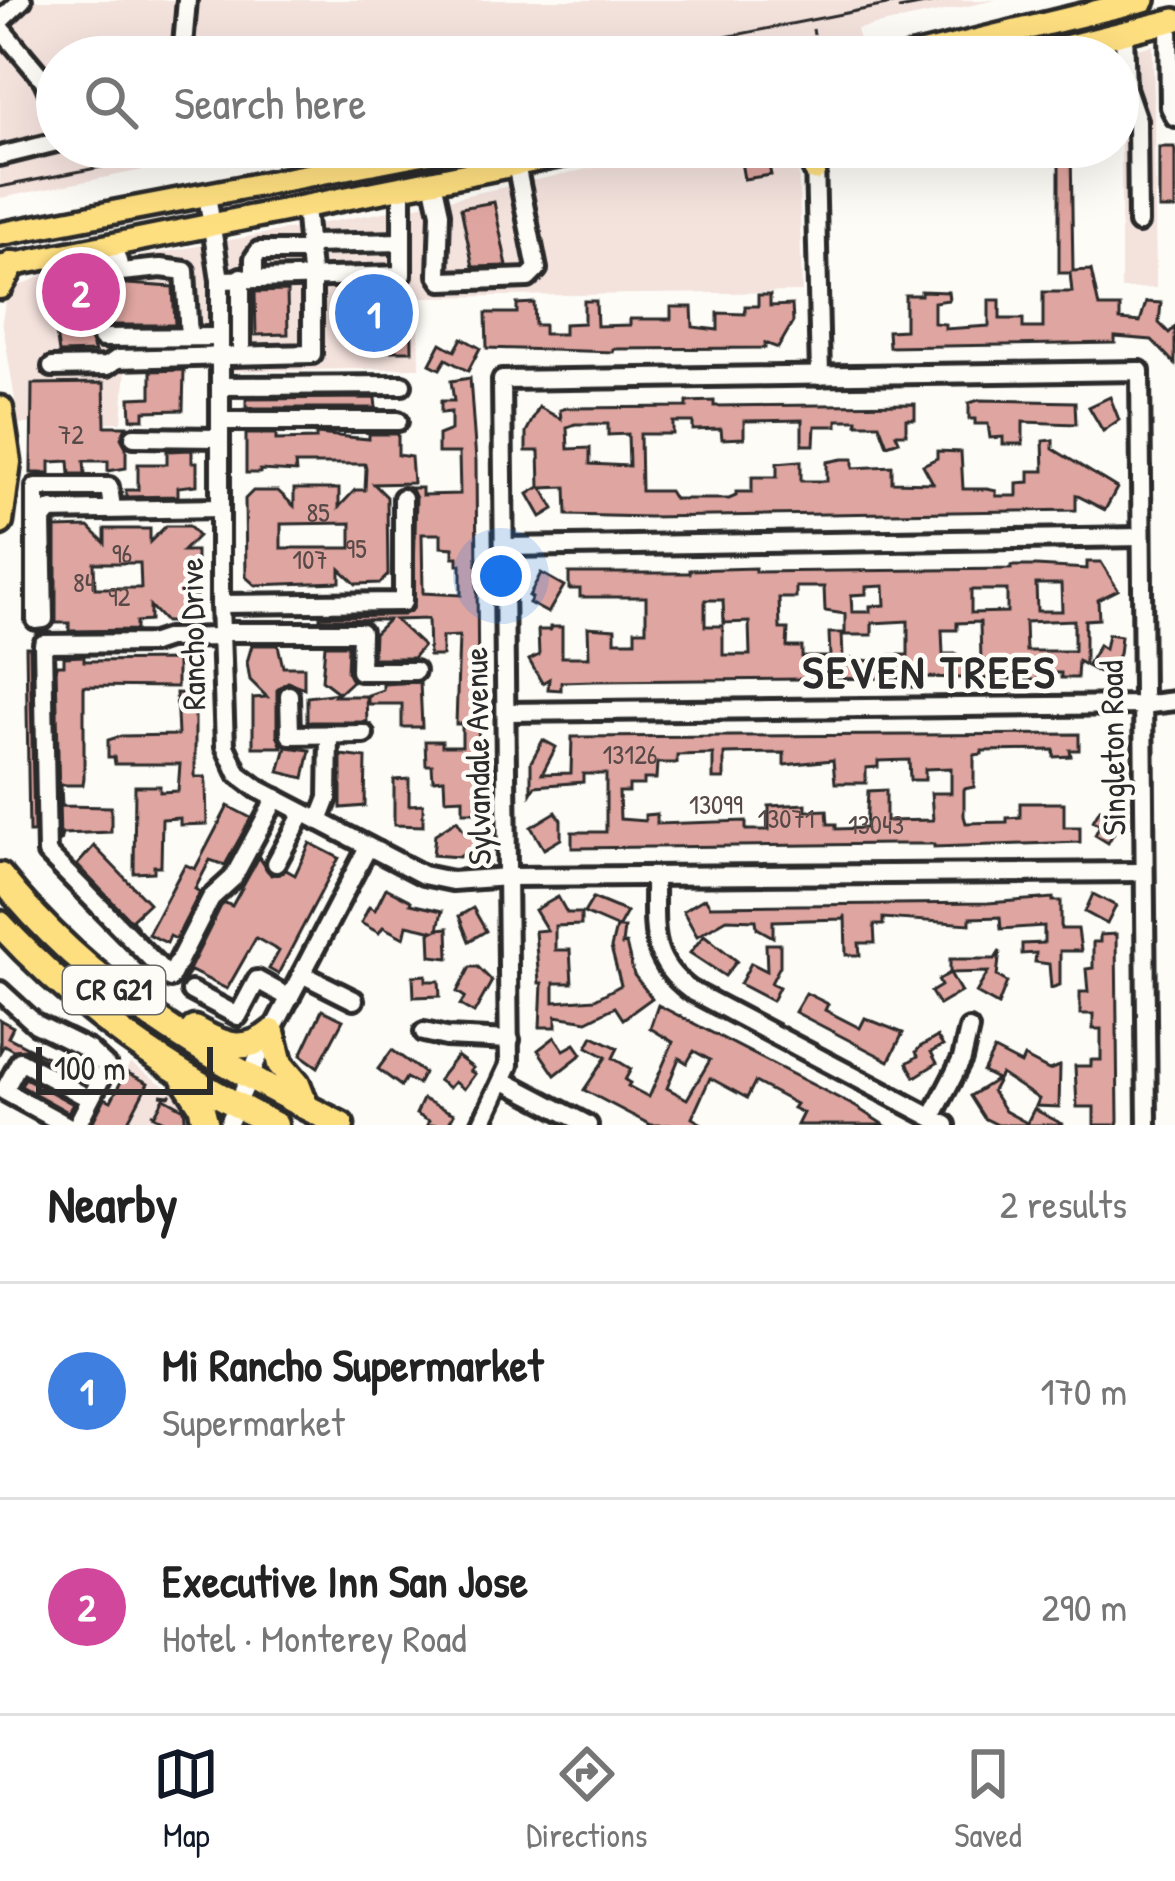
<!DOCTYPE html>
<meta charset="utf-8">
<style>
:root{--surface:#fff;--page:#f2f2f2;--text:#222;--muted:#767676;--line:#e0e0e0;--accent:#111827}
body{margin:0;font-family:"Patrick Hand",sans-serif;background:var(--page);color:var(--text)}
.scale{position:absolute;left:36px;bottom:30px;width:177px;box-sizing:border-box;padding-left:12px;border:6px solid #2b2b2b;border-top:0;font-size:33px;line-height:42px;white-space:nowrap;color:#2b2b2b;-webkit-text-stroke:9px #fdfcf7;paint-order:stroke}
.you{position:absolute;left:501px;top:576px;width:42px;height:42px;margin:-30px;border:9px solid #fff;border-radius:50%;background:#1a73e8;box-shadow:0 0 0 18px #1a73e833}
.badge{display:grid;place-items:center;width:78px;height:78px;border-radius:50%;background:var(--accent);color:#fff;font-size:39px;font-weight:700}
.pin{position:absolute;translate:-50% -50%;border:6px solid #fff;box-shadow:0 3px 12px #0006}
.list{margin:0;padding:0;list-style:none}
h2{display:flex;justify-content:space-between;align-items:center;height:156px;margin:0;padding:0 48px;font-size:51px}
h2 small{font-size:39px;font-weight:400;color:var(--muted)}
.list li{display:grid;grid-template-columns:78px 1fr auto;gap:36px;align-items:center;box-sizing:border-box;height:216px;padding:0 48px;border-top:3px solid var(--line)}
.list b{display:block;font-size:45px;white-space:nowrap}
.list p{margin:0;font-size:39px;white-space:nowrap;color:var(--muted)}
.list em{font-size:39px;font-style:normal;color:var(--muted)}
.icon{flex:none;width:66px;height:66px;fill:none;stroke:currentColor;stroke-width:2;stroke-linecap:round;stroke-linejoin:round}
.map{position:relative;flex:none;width:1175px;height:1125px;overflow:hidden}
.search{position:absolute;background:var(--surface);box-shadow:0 12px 48px #0002;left:36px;right:36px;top:36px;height:132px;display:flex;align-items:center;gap:30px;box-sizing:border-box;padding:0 42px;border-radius:66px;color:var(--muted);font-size:45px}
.sheet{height:588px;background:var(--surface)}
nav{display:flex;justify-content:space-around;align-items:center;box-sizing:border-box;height:168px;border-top:3px solid var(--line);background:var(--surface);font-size:33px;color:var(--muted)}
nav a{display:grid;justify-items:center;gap:6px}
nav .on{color:var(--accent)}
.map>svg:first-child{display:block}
.built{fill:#f4e2dd}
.building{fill:#dfa5a0;stroke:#2b2b2b;stroke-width:3;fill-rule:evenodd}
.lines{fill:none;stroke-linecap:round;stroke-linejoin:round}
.minor-casing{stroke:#2b2b2b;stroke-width:26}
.major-casing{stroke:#2b2b2b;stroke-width:30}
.highway-casing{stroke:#2b2b2b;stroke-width:33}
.path{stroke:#2b2b2b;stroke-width:3;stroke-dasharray:12 9;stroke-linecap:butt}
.minor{stroke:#fdfcf7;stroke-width:16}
.major{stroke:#fedf80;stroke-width:21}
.highway{stroke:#fedf80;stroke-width:24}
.rail{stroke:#2b2b2b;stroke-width:3}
.labels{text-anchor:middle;stroke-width:9;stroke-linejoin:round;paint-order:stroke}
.number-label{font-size:27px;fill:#584a48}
.shield{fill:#fdfcf7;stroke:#6a6a68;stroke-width:3}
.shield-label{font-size:30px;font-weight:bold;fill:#2b2b2b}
.street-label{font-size:33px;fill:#2b2b2b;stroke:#fdfcf7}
.district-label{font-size:45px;font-weight:bold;letter-spacing:3px;fill:#2b2b2b;stroke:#fdfcf7}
</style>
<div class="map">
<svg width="1175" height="1125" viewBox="0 0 1175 1125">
<rect width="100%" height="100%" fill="#fdfcf7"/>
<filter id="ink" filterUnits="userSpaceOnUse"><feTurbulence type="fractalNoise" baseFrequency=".00833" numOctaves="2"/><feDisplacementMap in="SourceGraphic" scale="24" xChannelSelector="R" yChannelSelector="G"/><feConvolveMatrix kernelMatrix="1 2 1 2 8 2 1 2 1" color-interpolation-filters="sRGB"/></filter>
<g filter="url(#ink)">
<g class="built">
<path d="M0,0h996l-139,29 3,23 -26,5h-19l-4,-16 -77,16h-677v90h204l-261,51z"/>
<path d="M1153,45l3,243 -35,1v-224l-7,-10z"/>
<path d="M688,147h110l4,145 -383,5v71l-190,3 -20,-4h-83l-4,55 -103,2 -17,-104 3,-17 14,-17 30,-13 368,-67z"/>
<path d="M130,1063l53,35 10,10 3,17h-99z"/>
</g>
<g class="building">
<path d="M746,147h14l2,11 5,-1 4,18 -27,4 -3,-17 7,-2z"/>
<path d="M1059,147h12l2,124 18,-1 8,37h21v13l20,2 6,-20 15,1 -2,20 10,10 6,-6v37l-23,-24 -37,-3v6l-226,4 -1,-16 17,-1v-35h16v-4l27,1 1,8 -15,2v21l11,1v5l44,-3v-26h11v19h23v9h20v-36h29l-2,-19h-11z"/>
<path d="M1159,147h15l1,4v58h-16z"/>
<path d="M494,202l13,64 -34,1 -12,-59z"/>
<path d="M96,282l77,5 2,38h-74l-12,12 6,15 -36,1 -6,-41h15v-12h8l1,-14z"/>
<path d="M411,286l1,65h-57v-18h-19v-40z"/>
<path d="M287,291l1,43 -32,1 -1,-43z"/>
<path d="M758,295h12v11l22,-1 1,17 -15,26 -13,-5v5l-152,1v3l-126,-4 -1,-35h31v-9l17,-1 1,22h9v9h20v-10l20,-1v-22h12l1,25 33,-1v-6h41v-12h21l1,20 25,3v-17l27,1v-8h13z"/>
<path d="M462,338l18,10 -12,23 -22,-12 -6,10 -10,-5 11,-21 14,8z"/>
<path d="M184,370l-1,40 -39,1v8h-13l-1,-21 21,-1v-26z"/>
<path d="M470,378l6,83 3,351h-16v-14l-18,1 -1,-20 -11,1 -1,-15h-6l-1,-24h17v5h20v-22h-6l3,-88 -17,1v19h-13l-1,-37 -33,1 28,26 -10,12h-40l1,-24 14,-14 -68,-1v-3l83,-1 10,-6 3,-111 -5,-10h11v7l38,-1 -1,-41h-21v-18l13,-5v-18l-10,1v-12h13l-3,-20zM422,534h19v13l12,1v9h5v8h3v30l-38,-2z"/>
<path d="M104,383l1,43h21l-5,12 5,9v21l-18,3v-10h-24l1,13h-15l-1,-13 -19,1v11h-19l1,-89z"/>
<path d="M1110,397l9,23 -16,11 -14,-24z"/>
<path d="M375,398l1,10h-130v-9z"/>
<path d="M979,400l96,2 1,22 -53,-2v22h-20v-7l-13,1 -2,-14h-13v-5h-6v-16z"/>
<path d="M714,401v5l201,-2v15h-9v15h-10l3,7 -12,4 -8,-21h-22v-4h-20v6h-22l-1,19h-12v-25l-58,1v17l-22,1 -1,-10 -28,1v-8h-20v12h-33l1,57h28l5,8h55l7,-3v-4h16v-15h25v-14l24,-2v20h26v-19l15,-3h11v9l39,-2v16l41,1 -10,-18 14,-7v-7l24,1 2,37h24l9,2v5h21v-13l12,-1v-11h15l-1,-30 10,-1v9l64,39 -12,22 -29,-15v15l-427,7 -82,-2 -1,-28 -24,1 12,21 -13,8 -13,-23 12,-7 -1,-36h-13v-19l13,-25 22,12 -1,-9 7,-2 120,-1v-5zM575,424h33v11l20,-1 1,32 -39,-2v-16l-22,1 -1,-22z"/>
<path d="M246,434h30v6l40,-1v-5l53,5v-5h29v21l13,2 2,26 -39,1 13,13 1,78 -8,8 -24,1 -16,-15v13l-85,3 -9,-8 -1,-78 8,-8h25l16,15v-17h45v18l16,-17h10l1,-21 -1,-5h-70l1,8 -36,-2v3h-14zM351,523v25h-70v-24z"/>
<path d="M192,450v12h5v23l-19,2v9l-52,1v-7h12v-26h29v-13z"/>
<path d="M56,524v4l33,-1 16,16v-14h45v13l16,-16h23l9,10 -15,15h13v45h-14l18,18 -10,8h-25l-15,-16v15l-14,1v8l-67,1v-8h-13zM94,563h46l1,25h-46z"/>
<path d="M1087,562h14l17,28 -20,10 1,19 -14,1v45l-7,-4 -1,17h-16v-5h-23v7l-116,-3v10h-13v-9l-313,3 -35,1v8l-13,-1 1,-10 -7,4 -13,-23 10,-5 -1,-25h12v-3h12v30h27l-1,-30 27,2v12h20v-11h11v-33h-66v-8h-11v-16h121v-3l65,-2v4l256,-3v-3h25l51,3zM1036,584h25l1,27h-25zM884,586l1,19 -15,1v6h-18l-1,-17 15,-1v-7zM796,587h28l1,24 20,3v21h27v-12l36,-2v34h-17v8l-48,-5 -1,-25h-13l1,24h-28v-10h-15l1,-18h-8l-1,-31h17zM971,590h36v22l-36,1zM705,600h18l1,23 25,-1 1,33h-27v-29h-18zM1074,620v31h-48l-1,-29zM980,622l1,40h-25v-8h-13l-1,-24h15v-7z"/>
<path d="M541,573l23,13 -16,27 -19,-10 3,-5 -3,-2z"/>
<path d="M1108,634l13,2 -2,18 -12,23 -20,-11 12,-21 6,4z"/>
<path d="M252,645h26l5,22h21v21l-16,-6 -11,8v45l5,12h-29v-49l14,-1 -17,-17 -3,-18z"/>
<path d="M325,645h23l-1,27 5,9 -13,12 -17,-13z"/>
<path d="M26,647h4l4,185h-5z"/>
<path d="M84,656v5l93,-1v27l-93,-1v92l-1,7h-22l1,21 49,1v25l-49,2 -2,8 -4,-177h8v-8z"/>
<path d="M420,682l2,45h-20v-23h-34v-9l15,-5v-6z"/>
<path d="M176,693l19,1v83h10l1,6 1,41 -27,1v-7l-18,1 -1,47h-7v6l-20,1 1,-87h25v6l18,-1 2,-27h-65l-1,-7h-6v-17l13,-4 57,-1z"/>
<path d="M338,693l-3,3h31l1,26h-60v-25z"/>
<path d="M1079,734v16h-9l1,6 -17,1v-7l-72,1v3l-8,1v32l-10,2v27l2,7 41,-1v-4l13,-1v-14h44v24h16v15l-146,5v-3h-40l-322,4v-16h34v-58h-23v8l-48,4 -4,7v-31l12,-22 13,7 -14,27 29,-1 1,-36zM784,753v12l49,-5 2,23h31v-15l12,-1v-6l31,-1 1,20h15v-11l26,-1v25h-20l2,27 -47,1v-31l-18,1 -2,37 -30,1v-5h-8l-1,-14 -21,1v-7l-37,2v24h-23v-9l-89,3v-10l-12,1v6l-25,-2 -1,-27h10v-7h15v-6h12l1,-16h20v-8l36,-1v25h11v-25z"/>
<path d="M286,747l24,3 -6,28 -25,-6z"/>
<path d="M341,755l25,3 -1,48 -24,2z"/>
<path d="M409,779v26l14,-1v22l-29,-1v-45z"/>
<path d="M228,806l23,12 -26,47 -15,-5 -15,29 5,3 -24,47 -6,-3 -3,7 -19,-9 35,-66 3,-3 9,4z"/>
<path d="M1100,809l21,11 -13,23 -13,-8 5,-10 -7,-4z"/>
<path d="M556,812l5,8v19l-17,10 -13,-22z"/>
<path d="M457,820l9,14 6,-3 8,13 -21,13 -26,-2 2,-21z"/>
<path d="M310,843l29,15 -61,116 -9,-5 10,-18 -23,-13 -29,51 -36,-18 -8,11 38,-76 4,-3 7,3 27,-49 12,18 15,-5 9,5z"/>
<path d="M94,846l55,57 -17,16 6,9 -61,-63z"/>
<path d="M386,888l25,13 -1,3 32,7 -4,18 10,-1 1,30 -18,-2 -1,-23 4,-2 -27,-6 -3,13 -21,-11 -4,6 -18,-10 8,-16 6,3z"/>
<path d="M1093,894l23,12 -9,18 -22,-12z"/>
<path d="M558,897l9,16h14v12l-26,1v24h15l2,33h-18v19l41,-3 26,-14 -10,-37 5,-21 -32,-14 9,-15 34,14 -9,16h6l-2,17 4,-1 8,31 18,23 -29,21 -8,-12 -28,14 -31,-5v11h-16l2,-44h-3l-4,-52 12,-1 -12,-20z"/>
<path d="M705,898l5,8 278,-3 65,-5v3h8v28h17l3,22h-21v34l-9,3 -2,-24 -14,-2 1,-9 -14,1v-10l22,-1v-17l-43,3 -1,-12 -30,1v6l-87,-6v7h-9l1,18h-16l1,12h-14l-1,-40 -2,4 -70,2v16l-16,-9 -1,-8 -29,-1 -30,17 -14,-25z"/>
<path d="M473,908l13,23 -17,10 -10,-25z"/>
<path d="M1116,934l2,187 -1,4h-23v-18h-17l-2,-41h16v-6h10v-31h-8v-15h-13v-22h8l-2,-23 7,-1v-26h7v-7z"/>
<path d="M704,935l33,26 -12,15 -35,-23z"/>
<path d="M766,944h14v22l-9,17 8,4 -7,14 -32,-17 11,-21 16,8z"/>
<path d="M1000,951l-3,25 10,6 -9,23 -22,-12 12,-21 -38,1v-14h45z"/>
<path d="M470,967h8l14,14 -18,32 -14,-8 5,-8 -8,-5z"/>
<path d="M950,973l11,19 -22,13 -8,-13 10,-6 -3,-6z"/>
<path d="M426,975v6h13l1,15 -26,1 -1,-21z"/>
<path d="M806,993l22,11 -3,6 35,18 5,-10 38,15 -14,28 -94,-49z"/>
<path d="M658,1005l198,102 28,18h-87l6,-12 -10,-5 3,-4 -41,-22 -8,16 -37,-20 -18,40 12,7h-53l-67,-35 22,-33 -19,-10 6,-11 25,12 -5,10 18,11 -6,11 5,3 -2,3 21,11 24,-55 -23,-14zM694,1051l16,9 -23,39 -20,-11 12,-30 8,5z"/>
<path d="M322,1010l21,10 -25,47 -17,-12z"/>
<path d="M0,1020l13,7 -5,10 79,41 -2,4 -60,-33 -12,1 -9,-5 -4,7z"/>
<path d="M555,1037l9,13 11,-6 7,10 -27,21 -17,-25z"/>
<path d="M937,1037l6,9 -12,6 6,11 -22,14 -8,-14 11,-7 -2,-4 4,-5z"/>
<path d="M392,1050l32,23 -6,11 -12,-6 -5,8 -23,-17z"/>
<path d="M994,1050l27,14 3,-7 25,13 11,-4 -1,41 -23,-1 3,-7 -38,-25 -9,17 13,20 22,12 7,-14 30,16h-66l-14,-7 -14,-22 27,-17 -14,-7z"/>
<path d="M457,1056l16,12 -3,3 5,3 -11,15 -10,-7 -5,6 -11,-8z"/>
<path d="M126,1072l22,11 -22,42 -34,-2 13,-25 6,3z"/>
<path d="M25,1078l48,26 -5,8 -47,-26z"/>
<path d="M164,1098l20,11 2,16h-14l-18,-9z"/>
<path d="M423,1099l31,15 -6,11h-21l2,-4 -13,-7z"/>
</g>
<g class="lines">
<g class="minor-casing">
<g id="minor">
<path d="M0,21l22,-21"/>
<path d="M1169,21l1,86 5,10"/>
<path d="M0,28l43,51 14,31"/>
<path d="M1124,32l2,56 11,32 1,103"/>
<path d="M182,57l5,-57"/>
<path d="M0,156l57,-14"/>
<path d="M815,160l5,216"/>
<path d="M433,181l7,32 -2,62 4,6 86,-3 9,-9 -21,-105"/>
<path d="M207,194l13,86v324l5,142 13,28 20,15 165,86 29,6 56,-4 636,-5"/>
<path d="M113,244l8,28 40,-4 24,3 4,66"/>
<path d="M310,244l92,-2"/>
<path d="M254,276v-18l5,-7h51"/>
<path d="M220,280l182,-5v-87"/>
<path d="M102,338l118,-1"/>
<path d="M241,353v-76"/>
<path d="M52,367l55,-1 10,-7 195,-5v-71l-7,-76"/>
<path d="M220,386l182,-1"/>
<path d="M220,421h178"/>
<path d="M134,437l86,1"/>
<path d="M52,509l-10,12 2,98 -8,1v-133h73l3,21"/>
<path d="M43,511l177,-3"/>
<path d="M504,547l637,-10"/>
<path d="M220,604l183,-2v-104"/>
<path d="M222,632h139l-1,39h55"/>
<path d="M221,637l-53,1 -15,5 -110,1 4,209 123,125 41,-80 22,-20 43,-80"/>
<path d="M289,695l1,40 74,-1"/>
<path d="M506,712l636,-7 33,-4"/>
<path d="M319,821l9,-23 1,-64"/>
<path d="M276,863l27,-50"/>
<path d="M654,878c1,48 -7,80 36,112l256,135"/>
<path d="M302,974l52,26"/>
<path d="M0,991l36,33 53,26 18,17 -30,58"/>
<path d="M191,991l47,25 19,-36 33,18"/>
<path d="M424,1032l22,5 64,3"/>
<path d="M504,1081l84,44"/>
<path d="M932,1117l30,-58 7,-30"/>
<path d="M66,1125l-62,-34 16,-30 70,38"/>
<path d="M228,1125l29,-65 111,-213"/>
<path d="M481,1125l28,-60 -7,-685 638,-9 7,754"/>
</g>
</g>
<g class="major-casing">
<g id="major">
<path d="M909,57l235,-57"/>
<path d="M1025,57l150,-37"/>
<path d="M805,147l10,23"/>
<path d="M0,234l456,-87"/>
<path d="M1,267l602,-120"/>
</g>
</g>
<g class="highway-casing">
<g id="highway">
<path d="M0,286l13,-22"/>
<path d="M0,409l8,53 -8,60"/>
<path d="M0,876c91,115 212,184 341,249"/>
<path d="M0,924c82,89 168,147 275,201"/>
<path d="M194,1029c29,16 51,26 78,3l8,32 17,20 9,23"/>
<path d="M186,1082l15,23 5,20"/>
</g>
</g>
<g class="path">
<path d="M813,29l1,6"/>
<path d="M813,40l1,4"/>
<path d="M160,1095l9,1 4,-4"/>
<path d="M151,1113l4,2"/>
</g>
<use href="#minor" class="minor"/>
<use href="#major" class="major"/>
<use href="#highway" class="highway"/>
<g class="rail">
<path d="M899,9l47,-9"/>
<path d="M624,57l288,-57"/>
<path d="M0,187l203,-40"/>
</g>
</g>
</g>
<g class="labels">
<g class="number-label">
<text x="71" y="444">72</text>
<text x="318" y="522">85</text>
<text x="356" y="558">95</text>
<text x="122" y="563">96</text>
<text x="310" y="569">107</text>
<text x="84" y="592">84</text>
<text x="119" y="606">92</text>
<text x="630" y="764">13126</text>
<text x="716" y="814">13099</text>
<text x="786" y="828">13071</text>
<text x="876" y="834">13043</text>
</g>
<rect class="shield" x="63" y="966" width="102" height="48" rx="9"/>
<g class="shield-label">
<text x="114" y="1000">CR G21</text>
</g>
<g class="street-label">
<text transform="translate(192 634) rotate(-91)" y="12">Rancho Drive</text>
<text transform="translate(1112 748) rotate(-91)" y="12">Singleton Road</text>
<text transform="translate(477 756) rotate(-91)" y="12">Sylvandale Avenue</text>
</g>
<g class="district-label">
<text x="930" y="688">SEVEN TREES</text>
</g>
</g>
</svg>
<div class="scale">100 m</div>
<div class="you"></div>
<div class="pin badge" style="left:374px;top:313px;background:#3f7fe0">1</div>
<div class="pin badge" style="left:81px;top:292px;background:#d1479c">2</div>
<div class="search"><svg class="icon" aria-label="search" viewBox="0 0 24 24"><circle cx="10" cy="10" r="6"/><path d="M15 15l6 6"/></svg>Search here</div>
</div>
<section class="sheet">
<h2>Nearby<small>2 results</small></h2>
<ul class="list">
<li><span class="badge" style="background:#3f7fe0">1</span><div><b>Mi Rancho Supermarket</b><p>Supermarket</p></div><em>170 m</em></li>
<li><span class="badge" style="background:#d1479c">2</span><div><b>Executive Inn San Jose</b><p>Hotel · Monterey Road</p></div><em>290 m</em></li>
</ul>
</section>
<nav>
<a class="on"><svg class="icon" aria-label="map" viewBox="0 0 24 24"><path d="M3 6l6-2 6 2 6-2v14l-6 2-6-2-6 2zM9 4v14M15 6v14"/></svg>Map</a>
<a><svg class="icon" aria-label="directions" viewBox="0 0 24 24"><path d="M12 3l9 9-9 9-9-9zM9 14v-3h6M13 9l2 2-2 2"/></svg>Directions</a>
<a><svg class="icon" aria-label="saved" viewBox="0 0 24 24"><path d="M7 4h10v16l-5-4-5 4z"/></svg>Saved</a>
</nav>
